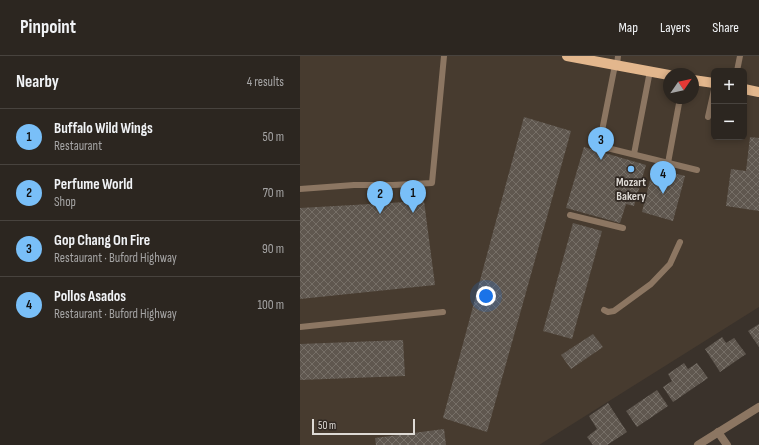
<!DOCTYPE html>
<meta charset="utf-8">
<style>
:root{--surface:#2c2620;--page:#342e29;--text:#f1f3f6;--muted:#a6a5a5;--line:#48433e;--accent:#79bff8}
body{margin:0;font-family:"Sofia Sans Condensed",sans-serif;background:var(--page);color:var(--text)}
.controls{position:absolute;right:12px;top:12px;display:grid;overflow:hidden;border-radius:6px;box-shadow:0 2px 6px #0003}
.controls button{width:36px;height:36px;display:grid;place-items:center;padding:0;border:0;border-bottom:1px solid var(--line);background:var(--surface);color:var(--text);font:20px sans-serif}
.compass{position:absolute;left:363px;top:12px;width:36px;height:36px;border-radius:50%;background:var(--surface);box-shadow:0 2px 6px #0003;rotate:56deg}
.scale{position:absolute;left:12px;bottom:10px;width:103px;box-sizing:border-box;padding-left:4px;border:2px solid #dedad5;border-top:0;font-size:11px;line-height:14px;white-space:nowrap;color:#dedad5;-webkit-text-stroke:3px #302822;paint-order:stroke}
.you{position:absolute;left:186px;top:240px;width:14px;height:14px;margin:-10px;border:3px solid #fff;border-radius:50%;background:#1a73e8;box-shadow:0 0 0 6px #1a73e833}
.badge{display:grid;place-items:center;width:26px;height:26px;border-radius:50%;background:var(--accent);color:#111;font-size:13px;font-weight:700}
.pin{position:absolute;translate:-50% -33px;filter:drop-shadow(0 1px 2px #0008)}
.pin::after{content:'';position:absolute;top:21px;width:14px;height:12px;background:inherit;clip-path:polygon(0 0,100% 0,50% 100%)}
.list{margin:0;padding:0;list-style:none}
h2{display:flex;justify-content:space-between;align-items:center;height:52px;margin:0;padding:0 16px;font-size:17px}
h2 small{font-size:13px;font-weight:400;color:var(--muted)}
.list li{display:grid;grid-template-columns:26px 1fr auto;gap:12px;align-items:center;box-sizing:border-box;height:56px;padding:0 16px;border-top:1px solid var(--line)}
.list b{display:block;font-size:15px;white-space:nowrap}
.list p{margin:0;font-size:13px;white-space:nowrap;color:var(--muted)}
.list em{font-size:13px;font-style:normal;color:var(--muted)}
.map{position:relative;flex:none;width:459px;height:389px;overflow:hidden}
header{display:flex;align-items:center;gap:24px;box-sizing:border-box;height:56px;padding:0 20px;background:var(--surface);border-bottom:1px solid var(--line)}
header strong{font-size:19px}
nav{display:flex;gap:22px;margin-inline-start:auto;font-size:14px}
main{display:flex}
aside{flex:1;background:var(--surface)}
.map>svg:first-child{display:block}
.built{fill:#473b2f;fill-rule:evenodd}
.building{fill:url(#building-cross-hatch)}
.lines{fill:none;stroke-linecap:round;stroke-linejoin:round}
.lane{stroke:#8c7662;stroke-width:6}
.street{stroke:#8c7662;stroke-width:8}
.primary{stroke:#e3b78d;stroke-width:10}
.poi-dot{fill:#79bff8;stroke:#302822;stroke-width:1.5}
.labels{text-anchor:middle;stroke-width:3.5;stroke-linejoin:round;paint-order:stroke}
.poi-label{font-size:12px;font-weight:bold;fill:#dedad5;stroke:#302822}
</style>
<header>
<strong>Pinpoint</strong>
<nav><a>Map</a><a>Layers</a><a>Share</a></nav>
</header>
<main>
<aside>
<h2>Nearby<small>4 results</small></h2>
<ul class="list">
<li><span class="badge">1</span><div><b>Buffalo Wild Wings</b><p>Restaurant</p></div><em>50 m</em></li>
<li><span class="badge">2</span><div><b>Perfume World</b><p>Shop</p></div><em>70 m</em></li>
<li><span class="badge">3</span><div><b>Gop Chang On Fire</b><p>Restaurant · Buford Highway</p></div><em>90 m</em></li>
<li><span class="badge">4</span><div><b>Pollos Asados</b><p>Restaurant · Buford Highway</p></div><em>100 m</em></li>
</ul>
</aside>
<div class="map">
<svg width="459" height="389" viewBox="0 0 459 389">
<defs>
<pattern id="building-cross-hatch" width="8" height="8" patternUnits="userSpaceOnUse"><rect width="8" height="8" fill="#5f574f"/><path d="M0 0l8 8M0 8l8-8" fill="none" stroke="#766f67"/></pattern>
</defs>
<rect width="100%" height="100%" fill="#3a322b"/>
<path class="built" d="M0,0h459v251l-220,138h-239zM414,15h30v66h-30zM369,18h24v24h-24z"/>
<g class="building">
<path d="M224,61l47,14 -84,301 -44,-14z"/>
<path d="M450,81l9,1v73l-33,-5 5,-37 15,2z"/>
<path d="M284,91l62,18 -12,41 -8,-2 -6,19 -54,-15z"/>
<path d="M353,112l32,8 -12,45 -31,-9z"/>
<path d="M124,145l11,84 -135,14v-91z"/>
<path d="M273,167l29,8 -30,108 -29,-8z"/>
<path d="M459,268v23l-11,-16z"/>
<path d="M293,278l10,13 -32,22 -10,-14z"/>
<path d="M422,281l4,6 8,-5 12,16 -26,18 -15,-23z"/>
<path d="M103,284l2,36 -105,4v-36z"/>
<path d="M384,307l4,6 9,-6 11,15 -35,24 -10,-15 9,-6 -4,-7z"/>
<path d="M357,334l11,16 -31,21 -11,-16z"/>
<path d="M308,347l19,29 -20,13h-14l-6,-8 10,-8 -8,-13z"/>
<path d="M144,373l2,16h-70l-1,-7z"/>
</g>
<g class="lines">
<g class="lane">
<path d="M315,9l-16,81 98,24"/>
<path d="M317,9l1,-9"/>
<path d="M437,15l3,-15"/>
<path d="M408,61l6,-27"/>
<path d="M334,98l16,-83"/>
<path d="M368,107l12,-65"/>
<path d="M0,133l54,-4h39l39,-2 12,-127"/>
<path d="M270,159l53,13"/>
<path d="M304,254l4,2 6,-1 37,-27 19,-20 10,-22"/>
<path d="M0,271l143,-15"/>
</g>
<g class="street">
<path d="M418,376l9,13"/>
<path d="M398,389l61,-38"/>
</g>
<g class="primary">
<path d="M267,0l102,19"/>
<path d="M393,24l21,3"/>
<path d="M444,33l15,3"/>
</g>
</g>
<circle class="poi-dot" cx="331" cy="113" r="4"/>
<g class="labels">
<g class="poi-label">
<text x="331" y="130">Mozart<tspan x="331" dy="14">Bakery</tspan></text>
</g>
</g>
</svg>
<div class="controls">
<button>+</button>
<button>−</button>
</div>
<svg class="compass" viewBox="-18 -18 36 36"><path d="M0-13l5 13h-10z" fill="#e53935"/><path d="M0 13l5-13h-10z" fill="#a6a5a5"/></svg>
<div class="scale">50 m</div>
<div class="you"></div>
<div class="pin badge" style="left:113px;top:157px">1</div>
<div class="pin badge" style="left:80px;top:158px">2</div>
<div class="pin badge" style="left:301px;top:104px">3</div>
<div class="pin badge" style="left:363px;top:138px">4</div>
</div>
</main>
